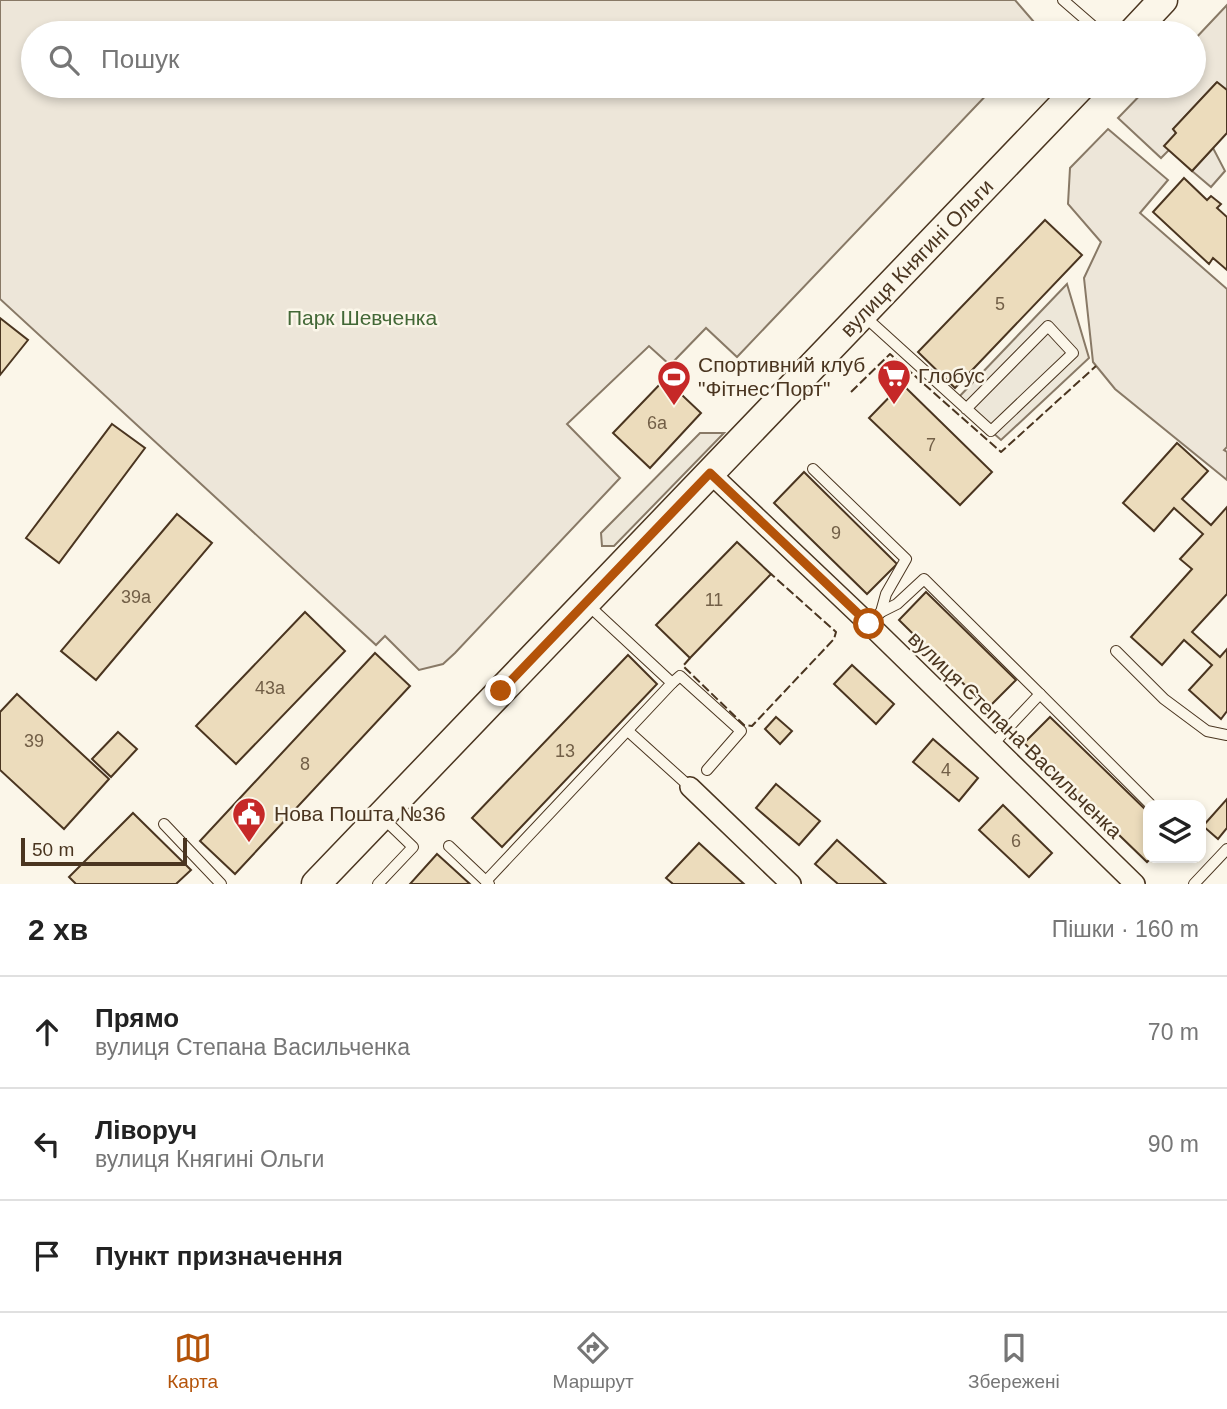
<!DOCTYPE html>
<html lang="uk">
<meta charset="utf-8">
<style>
:root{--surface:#fff;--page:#f6f6f6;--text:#222;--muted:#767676;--line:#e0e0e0;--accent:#b45309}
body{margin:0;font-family:Helvetica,sans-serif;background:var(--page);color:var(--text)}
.controls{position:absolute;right:21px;bottom:21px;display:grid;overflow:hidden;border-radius:14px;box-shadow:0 4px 10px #0003}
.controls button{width:63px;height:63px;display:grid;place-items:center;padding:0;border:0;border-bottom:2px solid var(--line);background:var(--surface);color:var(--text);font:35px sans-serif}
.scale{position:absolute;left:21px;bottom:18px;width:166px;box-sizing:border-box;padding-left:7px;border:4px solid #4a3520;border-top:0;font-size:19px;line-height:24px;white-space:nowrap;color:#4a3520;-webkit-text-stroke:5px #fbf6e9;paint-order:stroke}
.stop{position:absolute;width:21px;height:21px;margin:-16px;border:5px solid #b45309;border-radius:50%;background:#fff}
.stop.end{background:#b45309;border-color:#fff;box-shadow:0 2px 7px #0008}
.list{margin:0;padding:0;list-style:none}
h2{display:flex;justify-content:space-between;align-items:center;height:91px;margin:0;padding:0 28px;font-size:30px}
h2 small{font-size:23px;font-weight:400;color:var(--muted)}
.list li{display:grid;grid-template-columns:46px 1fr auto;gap:21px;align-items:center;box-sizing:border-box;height:112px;padding:0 28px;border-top:2px solid var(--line)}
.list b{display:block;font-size:26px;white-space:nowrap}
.list p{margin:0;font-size:23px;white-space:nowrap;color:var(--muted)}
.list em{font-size:23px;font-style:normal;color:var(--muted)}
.icon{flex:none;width:38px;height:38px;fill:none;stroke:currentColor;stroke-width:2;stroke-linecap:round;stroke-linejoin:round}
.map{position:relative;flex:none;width:1227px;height:884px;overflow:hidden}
.search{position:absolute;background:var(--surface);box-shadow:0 4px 10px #0003;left:21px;right:21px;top:21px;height:77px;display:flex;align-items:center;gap:18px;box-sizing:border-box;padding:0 24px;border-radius:38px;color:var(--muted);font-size:26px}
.sheet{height:427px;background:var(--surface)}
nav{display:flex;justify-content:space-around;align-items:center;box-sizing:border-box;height:98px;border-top:2px solid var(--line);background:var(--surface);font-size:19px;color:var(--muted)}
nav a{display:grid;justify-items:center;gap:4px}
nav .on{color:var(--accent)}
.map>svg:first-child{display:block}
.green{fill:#ede6d9;stroke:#887966;stroke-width:2}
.parking{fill:#ede7d9;stroke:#887966;stroke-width:2}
.building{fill:#ecdcbc;stroke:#4a3520;stroke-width:2}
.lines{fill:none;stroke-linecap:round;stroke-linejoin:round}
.lane-casing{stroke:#4a3520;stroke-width:12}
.street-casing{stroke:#4a3520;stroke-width:22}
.secondary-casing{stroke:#4a3520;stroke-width:31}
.lane{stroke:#fbf6e9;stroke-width:10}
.street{stroke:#fbf6e9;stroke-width:19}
.secondary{stroke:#fbf6e9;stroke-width:28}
.fence{stroke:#4a3520;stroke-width:2;stroke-dasharray:9 3.5;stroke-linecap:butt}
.route{stroke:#b45309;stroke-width:9}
.labels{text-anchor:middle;stroke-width:5;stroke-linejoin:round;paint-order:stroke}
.number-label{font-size:18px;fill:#725f47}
.street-label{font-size:21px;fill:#4a3520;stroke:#fbf6e9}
.park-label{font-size:21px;fill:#436837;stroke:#fbf6e9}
.poi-label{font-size:21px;fill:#4a3520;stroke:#fbf6e9;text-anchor:start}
</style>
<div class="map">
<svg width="1227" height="884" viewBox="0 0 1227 884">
<rect width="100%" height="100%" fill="#fbf6e9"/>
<g class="green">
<path d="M0,0h1015l19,22 3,11h-1004v53h962l-258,271 -31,-29 -36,37 -21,-19 -82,78 53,54 -165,175 -12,11 -24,6 -34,-34 -9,9 -376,-346z"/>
<path d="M1227,5v85l-11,-7 -43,46 3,4 -7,17 -8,8 -43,-40 31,-32h45v-46z"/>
<path d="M1108,129l60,51 -28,33 87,76v158l-3,3 3,2v28l-112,-91 -22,-27 -9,-84 17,-36 -33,-38 2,-36z"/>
<path d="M1213,148l12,23 -14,16 -19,-16z"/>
</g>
<g class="parking">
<path d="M1067,284l22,74 -88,82 -45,-40z"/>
<path d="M700,433h24l-110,113h-12l-1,-13z"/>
</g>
<g class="building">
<path d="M1217,82l10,8v43l-35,38 -28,-25 12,-13 -3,-4z"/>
<path d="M1184,178l23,22 4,-4 10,8 -4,4 10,9v53l-14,-12 -4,6 -56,-52z"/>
<path d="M1045,220l37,35 -127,133 -37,-36z"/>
<path d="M0,318l28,22 -28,35z"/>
<path d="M665,379l36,34 -51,55 -37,-35z"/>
<path d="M902,384l90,88 -32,33 -91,-87z"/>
<path d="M112,424l33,24 -86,115 -33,-25z"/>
<path d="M1177,443l31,28 -26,28 29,26 16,-18v87l-35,38 28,25 7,-8v62l-6,8 -32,-29 23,-25 -28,-25 -22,25 -31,-28 61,-68 -12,-10 23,-25 -29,-26 -20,23 -31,-28z"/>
<path d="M804,472l93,92 -30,30 -93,-91z"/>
<path d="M177,514l35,29 -116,137 -35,-29z"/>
<path d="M737,542l34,32 -81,84 -34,-33z"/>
<path d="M926,592l90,88 -28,28 -89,-88z"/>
<path d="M305,612l40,39 -109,113 -40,-38z"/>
<path d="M375,653l35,33 -175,188 -35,-33z"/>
<path d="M628,655l29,29 -155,163 -30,-29z"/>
<path d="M852,665l42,39 -18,20 -42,-40z"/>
<path d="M17,694l92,85 -45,50 -64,-59v-58z"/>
<path d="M776,717l16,14 -12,13 -15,-15z"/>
<path d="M1050,717l98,95v46h3l-4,4 -123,-119z"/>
<path d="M118,732l19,17 -26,28 -19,-18z"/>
<path d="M933,739l45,39 -19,23 -46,-39z"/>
<path d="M776,784l44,37 -21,24 -43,-37z"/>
<path d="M1227,799v29l-9,11 -15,-13z"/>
<path d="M1003,805l49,48 -23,24 -50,-47z"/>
<path d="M133,813l58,57 -15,14h-100l-7,-7z"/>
<path d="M837,840l49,44h-48l-23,-20z"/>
<path d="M699,843l45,41h-71l-7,-6z"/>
<path d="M437,854l33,30h-60z"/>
</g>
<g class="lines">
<g class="lane-casing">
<g id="lane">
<path d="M1063,0l38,33"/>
<path d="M863,315l128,116 82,-78 -25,-27 -82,83"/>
<path d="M813,469l93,90 -20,35 -5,18"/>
<path d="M869,624l12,-12 16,-8 27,-25 116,115"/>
<path d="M1116,651l48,48 43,32 20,4"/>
<path d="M672,683l8,-7 61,55 -34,39"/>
<path d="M628,731l62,56"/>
<path d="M992,745l48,-51 111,111"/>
<path d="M164,824l57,60"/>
<path d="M449,846l40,38"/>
<path d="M486,881l186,-198 -85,-79"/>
<path d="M378,884l35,-37 -29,-28"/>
<path d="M1194,884l33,-35"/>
</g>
</g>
<g class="street-casing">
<g id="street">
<path d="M710,473l159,151 266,260"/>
<path d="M690,787l101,97"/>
</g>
</g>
<g class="secondary-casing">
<g id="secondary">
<path d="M1132,33l31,-33"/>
<path d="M316,884l765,-798"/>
</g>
</g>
<use href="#lane" class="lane"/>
<use href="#street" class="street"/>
<use href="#secondary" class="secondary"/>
<g class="fence">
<path d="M851,392l39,-38 111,98 95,-86"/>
<path d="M690,658l-7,8 61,59 8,1 82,-87 2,-7 -65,-58"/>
</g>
</g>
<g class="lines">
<path class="route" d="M501,691l209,-218 159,151"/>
</g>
<defs>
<g id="supermarket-pin" transform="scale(1.75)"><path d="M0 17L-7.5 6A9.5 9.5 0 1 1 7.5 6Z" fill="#c62828" stroke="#fbf6e9"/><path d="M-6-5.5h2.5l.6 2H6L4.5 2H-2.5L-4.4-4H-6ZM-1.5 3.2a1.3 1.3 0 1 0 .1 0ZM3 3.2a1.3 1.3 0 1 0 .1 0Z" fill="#fff"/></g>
<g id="stadium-pin" transform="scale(1.75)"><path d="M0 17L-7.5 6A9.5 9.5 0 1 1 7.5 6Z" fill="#c62828" stroke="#fbf6e9"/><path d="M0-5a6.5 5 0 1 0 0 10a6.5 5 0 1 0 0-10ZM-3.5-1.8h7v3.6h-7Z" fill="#fff"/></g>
<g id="civic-pin" transform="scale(1.75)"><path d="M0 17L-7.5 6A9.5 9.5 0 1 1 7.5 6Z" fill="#c62828" stroke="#fbf6e9"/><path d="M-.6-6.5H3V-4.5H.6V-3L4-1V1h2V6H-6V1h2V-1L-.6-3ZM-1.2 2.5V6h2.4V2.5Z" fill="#fff"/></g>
</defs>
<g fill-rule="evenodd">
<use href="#supermarket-pin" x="894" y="376"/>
<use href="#stadium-pin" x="674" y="377"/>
<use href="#civic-pin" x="249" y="814"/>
</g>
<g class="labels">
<g class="number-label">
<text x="1000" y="310">5</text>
<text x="657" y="429">6а</text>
<text x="931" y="451">7</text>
<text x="836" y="539">9</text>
<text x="136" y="603">39а</text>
<text x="714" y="606">11</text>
<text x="270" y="694">43а</text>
<text x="34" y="747">39</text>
<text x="565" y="757">13</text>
<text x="305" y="770">8</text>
<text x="946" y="776">4</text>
<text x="1016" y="847">6</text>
</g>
<g class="street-label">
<text transform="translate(917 258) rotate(-46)" y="7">вулиця Княгині Ольги</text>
<text transform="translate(1015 735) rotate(44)" y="7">вулиця Степана Васильченка</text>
</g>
<g class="park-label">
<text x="362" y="325">Парк Шевченка</text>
</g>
<g class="poi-label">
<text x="698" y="372">Спортивний клуб<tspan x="698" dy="24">"Фітнес Порт"</tspan></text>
<text x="918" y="383">Глобус</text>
<text x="274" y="821">Нова Пошта №36</text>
</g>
</g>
</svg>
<div class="controls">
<button><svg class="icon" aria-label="layers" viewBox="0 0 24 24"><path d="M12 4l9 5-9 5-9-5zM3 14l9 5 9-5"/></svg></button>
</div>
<div class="scale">50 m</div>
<div class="stop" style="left:869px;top:624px"></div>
<div class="stop end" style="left:501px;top:691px"></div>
<div class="search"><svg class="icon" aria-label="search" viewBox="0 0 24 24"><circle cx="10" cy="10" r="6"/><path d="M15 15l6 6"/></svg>Пошук</div>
</div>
<section class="sheet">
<h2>2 хв<small>Пішки · 160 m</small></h2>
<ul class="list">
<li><svg class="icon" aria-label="ahead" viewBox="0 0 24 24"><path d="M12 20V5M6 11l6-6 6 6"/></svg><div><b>Прямо</b><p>вулиця Степана Васильченка</p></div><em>70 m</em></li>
<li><svg class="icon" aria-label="left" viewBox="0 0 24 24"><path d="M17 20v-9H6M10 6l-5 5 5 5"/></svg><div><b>Ліворуч</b><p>вулиця Княгині Ольги</p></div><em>90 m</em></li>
<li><svg class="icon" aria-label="arrive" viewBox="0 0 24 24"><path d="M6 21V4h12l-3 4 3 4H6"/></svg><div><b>Пункт призначення</b></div></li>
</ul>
</section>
<nav>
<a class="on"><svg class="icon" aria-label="map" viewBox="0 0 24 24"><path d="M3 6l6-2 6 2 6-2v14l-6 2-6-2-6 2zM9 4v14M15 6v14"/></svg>Карта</a>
<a><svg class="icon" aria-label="directions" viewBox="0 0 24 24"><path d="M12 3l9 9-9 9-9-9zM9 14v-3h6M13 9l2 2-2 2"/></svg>Маршрут</a>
<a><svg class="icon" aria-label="saved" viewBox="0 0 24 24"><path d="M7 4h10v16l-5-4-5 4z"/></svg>Збережені</a>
</nav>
